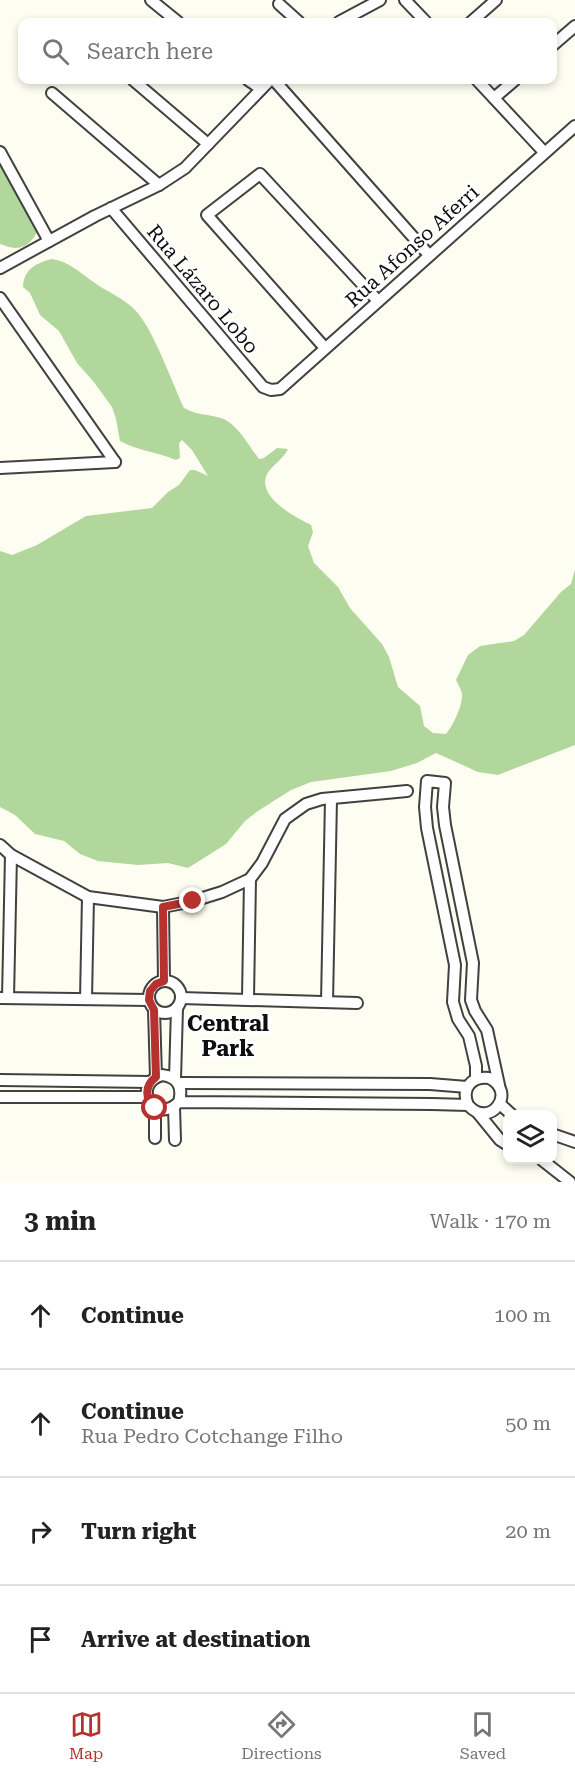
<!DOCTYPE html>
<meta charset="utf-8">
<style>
:root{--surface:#fff;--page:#f6f6f6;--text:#222;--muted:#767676;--line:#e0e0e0;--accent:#b7322e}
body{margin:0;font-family:"Roboto Serif",serif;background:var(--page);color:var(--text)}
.controls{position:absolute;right:18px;bottom:18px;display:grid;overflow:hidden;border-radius:12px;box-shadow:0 3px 9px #0003}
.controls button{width:54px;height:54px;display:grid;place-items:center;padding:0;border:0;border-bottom:2px solid var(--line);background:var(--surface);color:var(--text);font:30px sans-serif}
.stop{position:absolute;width:18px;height:18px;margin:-14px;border:4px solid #b7322e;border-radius:50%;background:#fff}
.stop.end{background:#b7322e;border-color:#fff;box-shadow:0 2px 6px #0008}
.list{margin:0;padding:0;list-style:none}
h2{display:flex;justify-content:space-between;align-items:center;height:78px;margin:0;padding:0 24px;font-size:26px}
h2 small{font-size:20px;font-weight:400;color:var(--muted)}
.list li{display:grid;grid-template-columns:39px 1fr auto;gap:18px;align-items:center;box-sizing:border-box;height:108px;padding:0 24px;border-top:2px solid var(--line)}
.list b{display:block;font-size:22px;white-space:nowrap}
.list p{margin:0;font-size:20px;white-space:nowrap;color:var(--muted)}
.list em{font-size:20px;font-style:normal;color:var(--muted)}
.icon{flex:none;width:33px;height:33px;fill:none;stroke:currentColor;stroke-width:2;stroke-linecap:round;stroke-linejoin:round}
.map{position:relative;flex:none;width:575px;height:1182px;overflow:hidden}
.search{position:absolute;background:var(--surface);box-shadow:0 3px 9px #0003;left:18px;right:18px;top:18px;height:66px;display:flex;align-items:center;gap:15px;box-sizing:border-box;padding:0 21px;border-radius:12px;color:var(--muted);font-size:22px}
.sheet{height:510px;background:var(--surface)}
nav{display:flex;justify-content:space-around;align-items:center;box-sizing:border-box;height:84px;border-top:2px solid var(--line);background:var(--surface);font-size:16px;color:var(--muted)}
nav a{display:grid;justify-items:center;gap:3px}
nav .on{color:var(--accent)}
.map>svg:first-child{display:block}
.forest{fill:#b2d79c}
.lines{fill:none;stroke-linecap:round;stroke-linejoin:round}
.minor-casing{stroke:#414141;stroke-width:14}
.minor{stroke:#fff;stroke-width:10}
.route{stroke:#b7322e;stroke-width:8}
.labels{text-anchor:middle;stroke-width:6;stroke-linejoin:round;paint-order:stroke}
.street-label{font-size:20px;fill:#0e0e0e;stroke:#fff}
.quarter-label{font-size:22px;font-weight:bold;fill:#0e0e0e;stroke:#fff}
</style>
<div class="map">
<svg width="575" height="1182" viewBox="0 0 575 1182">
<rect width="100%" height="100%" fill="#fefdf1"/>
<g class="forest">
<path d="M0,144l41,73c-1,14 -10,31 -26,31 -5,0 -11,-3 -15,-4z"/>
<path d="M52,259c16,2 27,13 40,22 13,10 30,16 42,28 19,18 38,74 50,99 12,7 24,6 37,10 16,5 28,28 38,41l5,-1 13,-10 11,1c-4,9 -13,14 -19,22 -17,24 26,46 42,54l2,7 -5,14 6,17 24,24 12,21 32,36 7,13 9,30 22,19 4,20 9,7 13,1c7,-8 17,-29 16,-40 -1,-5 -4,-10 -6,-14l12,-25 12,-9 34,-5 10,-6 37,-43 10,-8 4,-15v176l-77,30 -20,-3 -42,-19 -19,10 -26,8 -80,11 -20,8 -33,21 -13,10 -19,23 -38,24 -20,-5 -30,2 -40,-4 -18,-7 -16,-13 -29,-7 -20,-19 -15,-8v-256l12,4 25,-10 49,-29 66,-8 16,-16 11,-7 11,-15h5l13,6 -16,-26 -10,-10 -3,3 1,15 -4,2c-19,-8 -38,-9 -56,-19l-4,-22 -4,-12 -19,-26 -16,-18 -18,-32 -19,-16 -10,-22 -7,-6c1,-18 13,-24 29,-28z"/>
</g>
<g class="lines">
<g class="minor-casing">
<g id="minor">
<path d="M151,0l27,22"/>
<path d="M405,0l21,22"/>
<path d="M279,4l20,18"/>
<path d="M339,22l41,-22"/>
<path d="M471,22l25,-22"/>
<path d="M552,46l23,-20"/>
<path d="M133,80l75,64"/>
<path d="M248,80l13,9"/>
<path d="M274,80l155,175"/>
<path d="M477,80l67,72"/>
<path d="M52,93l107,92"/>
<path d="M494,98l21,-18"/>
<path d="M0,152l49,89"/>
<path d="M111,208l152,179 8,3 9,-1 295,-263"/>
<path d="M0,268l95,-52 64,-31 26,-17 85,-88"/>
<path d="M0,298l115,164"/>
<path d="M325,348l-118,-133 53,-41 118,127"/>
<path d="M0,468l115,-6"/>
<path d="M0,845l11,10 77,42 75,10 30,-6 29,-9 28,-13 12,-16 23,-44 21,-15 16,-5 85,-8"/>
<path d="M163,907l1,74"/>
<circle cx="165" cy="997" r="16"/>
<path d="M0,998l149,2"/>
<path d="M8,998l3,-143"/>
<path d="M181,998l176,5"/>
<path d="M248,998l2,-119"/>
<path d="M86,999l2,-102"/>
<path d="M327,1002l4,-203"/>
<path d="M154,1010l2,67"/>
<path d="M476,1078v-12l-7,-30 -11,-17 -5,-17 2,-37 -28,-137 -2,-21 2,-26 18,2 -2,24 2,18 28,138 -2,37 4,11 12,19 12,55"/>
<path d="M175,1079l2,-71"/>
<path d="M0,1080l150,2"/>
<path d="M179,1083l251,1 37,3"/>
<path d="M0,1097h147"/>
<path d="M179,1102c4,-15 -1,-25 -17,-27 -32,10 -7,51 17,27l253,2 36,1c22,25 50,-13 21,-27 -18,-2 -28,11 -21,27"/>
<path d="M500,1104l11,10"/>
<path d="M174,1107l1,33"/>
<path d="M478,1113l22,27 8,5"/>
<path d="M552,1134l23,8"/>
<path d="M155,1138v-30"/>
<path d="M542,1160l28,22"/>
</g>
</g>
<use href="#minor" class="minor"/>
</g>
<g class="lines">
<path class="route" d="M155,1108c-10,-9 -11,-22 1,-31l-2,-67 -5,-10 1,-9 6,-7 8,-3 -1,-74 30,-6"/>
</g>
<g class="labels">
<g class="street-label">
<text transform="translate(412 246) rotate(-42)" y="7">Rua Afonso Aferri</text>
<text transform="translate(203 289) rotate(50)" y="7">Rua Lázaro Lobo</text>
</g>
<g class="quarter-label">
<text x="228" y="1031">Central<tspan x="228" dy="25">Park</tspan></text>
</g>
</g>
</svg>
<div class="controls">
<button><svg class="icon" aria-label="layers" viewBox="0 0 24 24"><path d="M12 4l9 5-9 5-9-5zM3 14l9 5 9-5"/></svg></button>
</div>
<div class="stop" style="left:155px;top:1108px"></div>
<div class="stop end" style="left:193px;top:901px"></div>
<div class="search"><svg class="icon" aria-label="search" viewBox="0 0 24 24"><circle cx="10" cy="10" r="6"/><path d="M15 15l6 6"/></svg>Search here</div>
</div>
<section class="sheet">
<h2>3 min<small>Walk · 170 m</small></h2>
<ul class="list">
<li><svg class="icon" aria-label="ahead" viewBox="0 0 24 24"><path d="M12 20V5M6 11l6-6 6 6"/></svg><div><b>Continue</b></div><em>100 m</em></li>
<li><svg class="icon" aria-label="ahead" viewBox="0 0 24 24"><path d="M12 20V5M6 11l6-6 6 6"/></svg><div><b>Continue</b><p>Rua Pedro Cotchange Filho</p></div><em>50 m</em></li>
<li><svg class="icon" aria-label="right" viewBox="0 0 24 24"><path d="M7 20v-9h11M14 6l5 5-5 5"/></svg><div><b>Turn right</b></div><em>20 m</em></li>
<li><svg class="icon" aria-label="arrive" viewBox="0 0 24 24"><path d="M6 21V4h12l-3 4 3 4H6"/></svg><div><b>Arrive at destination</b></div></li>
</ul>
</section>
<nav>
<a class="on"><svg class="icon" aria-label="map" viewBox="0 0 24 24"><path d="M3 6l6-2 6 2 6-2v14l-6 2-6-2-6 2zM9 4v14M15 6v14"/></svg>Map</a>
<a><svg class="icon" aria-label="directions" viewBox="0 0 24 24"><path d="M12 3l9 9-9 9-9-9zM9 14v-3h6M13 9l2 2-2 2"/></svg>Directions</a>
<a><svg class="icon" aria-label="saved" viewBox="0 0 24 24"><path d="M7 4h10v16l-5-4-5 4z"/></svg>Saved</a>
</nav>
